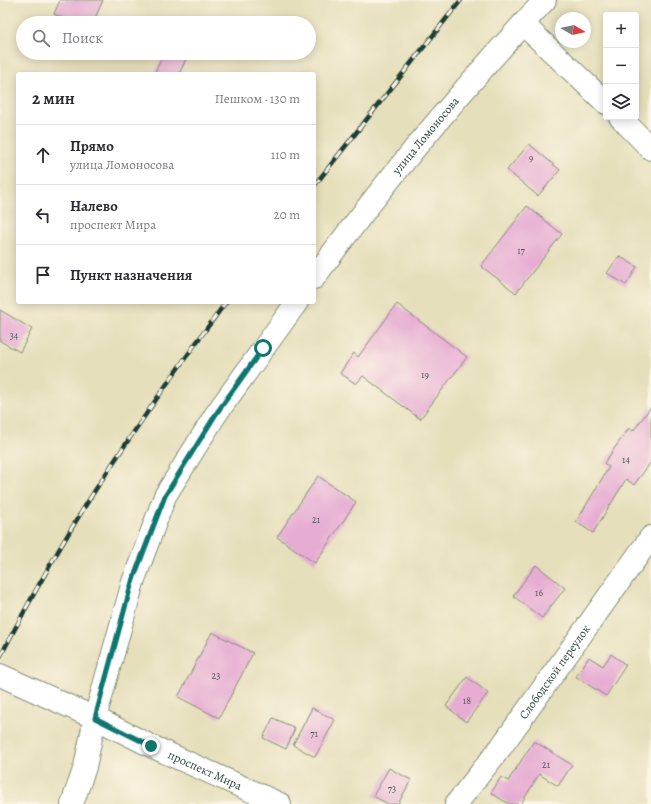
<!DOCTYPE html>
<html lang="ru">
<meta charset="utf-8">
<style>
:root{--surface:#fff;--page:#f2f2f3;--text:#2b2b33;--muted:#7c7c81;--line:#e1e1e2}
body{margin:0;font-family:Alegreya,serif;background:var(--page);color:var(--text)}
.controls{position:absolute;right:12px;top:12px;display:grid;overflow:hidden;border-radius:4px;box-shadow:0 2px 10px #0003}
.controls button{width:36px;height:36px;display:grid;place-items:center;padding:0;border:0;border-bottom:1px solid var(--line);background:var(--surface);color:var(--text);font:20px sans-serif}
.compass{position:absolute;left:555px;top:12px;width:36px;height:36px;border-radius:50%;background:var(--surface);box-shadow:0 2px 10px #0003;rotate:99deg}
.stop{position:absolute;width:12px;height:12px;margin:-9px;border:3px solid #0f766e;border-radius:50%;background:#fff}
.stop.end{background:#0f766e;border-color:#fff;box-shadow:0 1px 4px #0008}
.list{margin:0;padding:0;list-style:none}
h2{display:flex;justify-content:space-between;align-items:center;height:52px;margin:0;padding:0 16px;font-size:17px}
h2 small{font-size:13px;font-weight:400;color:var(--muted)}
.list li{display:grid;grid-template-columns:26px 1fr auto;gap:12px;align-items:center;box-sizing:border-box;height:60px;padding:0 16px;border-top:1px solid var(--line)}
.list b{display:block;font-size:15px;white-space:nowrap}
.list p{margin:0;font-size:13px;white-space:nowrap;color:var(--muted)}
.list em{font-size:13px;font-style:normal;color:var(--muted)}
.icon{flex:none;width:22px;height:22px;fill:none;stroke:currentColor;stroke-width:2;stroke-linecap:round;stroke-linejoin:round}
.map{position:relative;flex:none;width:651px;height:804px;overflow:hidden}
.search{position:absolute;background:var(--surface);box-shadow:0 2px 10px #0003;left:16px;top:16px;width:300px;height:44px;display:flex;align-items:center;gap:10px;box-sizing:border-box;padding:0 14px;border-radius:22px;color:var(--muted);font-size:15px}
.panel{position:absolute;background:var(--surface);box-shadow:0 2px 10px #0003;left:16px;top:72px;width:300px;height:232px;border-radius:4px}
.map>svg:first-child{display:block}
.building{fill:#e6acd3}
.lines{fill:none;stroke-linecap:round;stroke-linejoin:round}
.minor-casing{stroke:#828e78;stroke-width:24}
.tertiary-casing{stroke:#828e78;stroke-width:24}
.minor{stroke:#fff;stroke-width:22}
.tertiary{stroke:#fff;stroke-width:22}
.rail-casing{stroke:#1f3d34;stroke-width:4.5}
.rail{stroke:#fcf5e5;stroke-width:3;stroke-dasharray:9;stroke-linecap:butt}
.route{stroke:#0f766e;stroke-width:5}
.labels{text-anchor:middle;stroke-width:3;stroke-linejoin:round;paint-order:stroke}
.number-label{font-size:10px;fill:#51595c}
.street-label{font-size:12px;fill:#1f3d34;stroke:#fcf5e5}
</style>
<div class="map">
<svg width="651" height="804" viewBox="0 0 651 804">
<rect width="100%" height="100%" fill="#fcf5e5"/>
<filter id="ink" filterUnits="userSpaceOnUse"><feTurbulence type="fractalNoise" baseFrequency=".025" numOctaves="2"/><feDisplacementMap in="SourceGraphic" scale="8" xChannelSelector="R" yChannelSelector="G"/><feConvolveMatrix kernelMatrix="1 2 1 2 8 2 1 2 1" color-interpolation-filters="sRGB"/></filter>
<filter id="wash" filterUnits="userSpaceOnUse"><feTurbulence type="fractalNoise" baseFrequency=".012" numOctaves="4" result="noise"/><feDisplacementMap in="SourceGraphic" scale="16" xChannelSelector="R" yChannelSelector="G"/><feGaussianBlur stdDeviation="0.9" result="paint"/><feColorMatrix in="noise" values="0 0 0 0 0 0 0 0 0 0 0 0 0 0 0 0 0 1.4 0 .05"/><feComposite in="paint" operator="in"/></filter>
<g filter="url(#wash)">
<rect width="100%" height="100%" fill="#e6dfbb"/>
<g id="blocks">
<g class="building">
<path d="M60,0h43l-10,23h-19l-20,-9z"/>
<path d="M164,53h25l-10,21h-25z"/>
<path d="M529,144l31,26 -22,26 -31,-26z"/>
<path d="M527,206l35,28 -46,59 -35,-27z"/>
<path d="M619,256l18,11 -11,18 -19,-12z"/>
<path d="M397,304l70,53 -47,62 -57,-43 -7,8 -16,-11 14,-20 4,4z"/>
<path d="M0,310l32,19 -12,23 -20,-11z"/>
<path d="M651,407v55l-17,23 -8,-6 -33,54 -17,-11 33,-55 -5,-4 25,-35 4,3z"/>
<path d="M318,476l38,26 -41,61 -38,-26z"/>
<path d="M536,565l29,23 -23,30 -29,-22z"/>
<path d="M212,632l41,21 -34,65 -41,-21z"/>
<path d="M611,654l15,11 -20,31 -30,-19 13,-20 14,9z"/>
<path d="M467,677l21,16 -22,29 -20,-16z"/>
<path d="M312,708l23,12 -20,37 -22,-12z"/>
<path d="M273,718l22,10 -9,21 -23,-11z"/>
<path d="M534,741l38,24 -14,21 -19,-12 -18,30h-12l-18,-11 10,-16 7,4z"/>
<path d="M389,768l22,12 -13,24h-10l-15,-8z"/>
</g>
</g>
</g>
<g filter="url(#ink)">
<use href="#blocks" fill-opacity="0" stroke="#828e78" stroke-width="1"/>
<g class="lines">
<g class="minor-casing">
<g id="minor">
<path d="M523,24l83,79"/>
<path d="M620,117l31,32"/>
<path id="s1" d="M72,804l13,-37 10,-49 56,28 129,58"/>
<path id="s2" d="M456,804l45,-57 150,-210"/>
</g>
</g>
<g class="tertiary-casing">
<g id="tertiary">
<path id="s3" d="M314,278c71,-97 149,-190 231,-278"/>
<path d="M0,675l95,43 38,-136 32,-86 51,-82 81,-112"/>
</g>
</g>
<use href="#minor" class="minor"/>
<use href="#tertiary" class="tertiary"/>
<g class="rail-casing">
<g id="rail">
<path d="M314,186l147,-186"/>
<path d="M0,657c34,-65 70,-130 111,-191 37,-56 75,-110 115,-164"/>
</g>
</g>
<use href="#rail" class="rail"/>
</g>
</g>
<g class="lines" filter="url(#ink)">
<path class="route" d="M151,746l-56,-28 37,-136 33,-86 51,-82 47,-66"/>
</g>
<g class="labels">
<g class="number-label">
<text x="531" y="161">9</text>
<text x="521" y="254">17</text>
<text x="14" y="339">34</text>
<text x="425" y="378">19</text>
<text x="626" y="463">14</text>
<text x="316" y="523">21</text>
<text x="539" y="596">16</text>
<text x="216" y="679">23</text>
<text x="467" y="704">18</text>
<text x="314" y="737">71</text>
<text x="546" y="768">21</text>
<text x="392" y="792">73</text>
</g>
<g class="street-label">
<text dy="4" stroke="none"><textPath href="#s3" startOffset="181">улица Ломоносова</textPath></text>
<text dy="4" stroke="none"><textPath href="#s2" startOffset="165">Слободской переулок</textPath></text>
<text dy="4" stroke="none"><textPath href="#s1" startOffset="211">проспект Мира</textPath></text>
</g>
</g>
</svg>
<div class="controls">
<button>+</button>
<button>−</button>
<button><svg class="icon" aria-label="layers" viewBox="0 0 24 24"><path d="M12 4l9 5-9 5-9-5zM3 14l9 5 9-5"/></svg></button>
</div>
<svg class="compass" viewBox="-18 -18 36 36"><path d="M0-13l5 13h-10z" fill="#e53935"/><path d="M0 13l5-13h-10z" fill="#7c7c81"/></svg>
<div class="stop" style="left:263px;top:348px"></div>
<div class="stop end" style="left:151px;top:746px"></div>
<div class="search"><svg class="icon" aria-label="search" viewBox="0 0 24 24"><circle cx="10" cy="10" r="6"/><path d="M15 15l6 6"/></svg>Поиск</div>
<section class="panel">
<h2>2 мин<small>Пешком · 130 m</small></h2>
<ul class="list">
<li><svg class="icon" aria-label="ahead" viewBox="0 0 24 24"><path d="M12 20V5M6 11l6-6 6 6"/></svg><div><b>Прямо</b><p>улица Ломоносова</p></div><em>110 m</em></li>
<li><svg class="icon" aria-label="left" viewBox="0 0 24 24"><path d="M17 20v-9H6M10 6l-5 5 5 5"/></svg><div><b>Налево</b><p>проспект Мира</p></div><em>20 m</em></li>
<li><svg class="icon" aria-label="arrive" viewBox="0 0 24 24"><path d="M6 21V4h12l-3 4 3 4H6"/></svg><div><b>Пункт назначения</b></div></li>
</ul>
</section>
</div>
